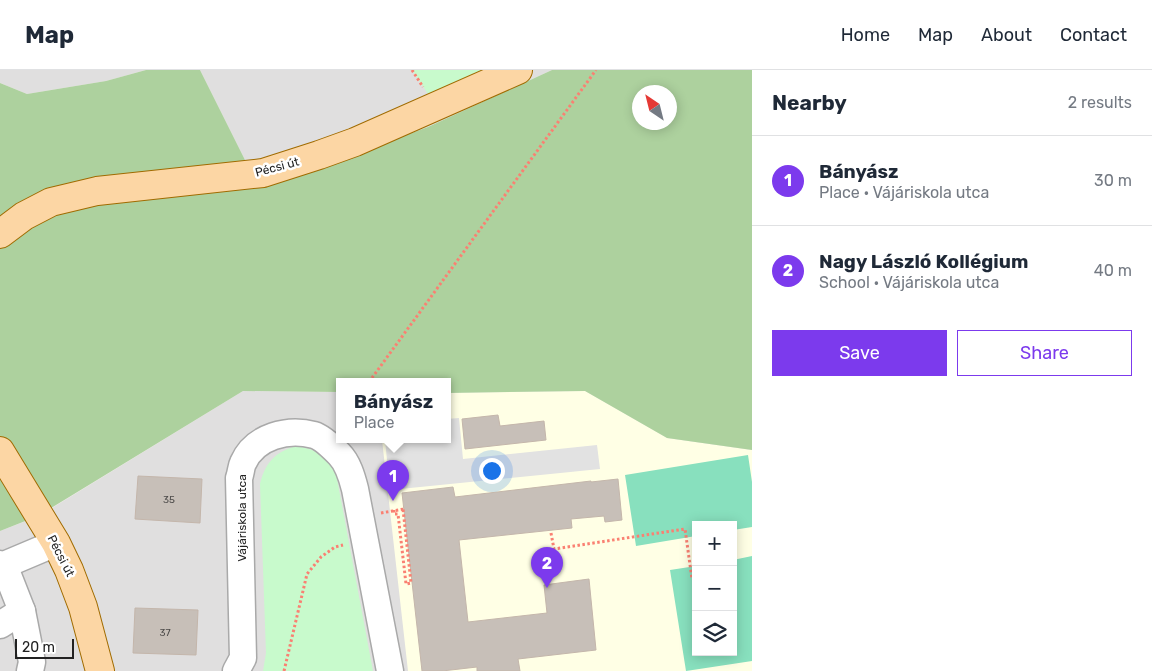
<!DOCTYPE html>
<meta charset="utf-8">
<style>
:root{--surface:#fff;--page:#f2f2f3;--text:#1f2937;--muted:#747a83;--line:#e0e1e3;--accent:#7c3aed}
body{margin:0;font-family:Rubik,sans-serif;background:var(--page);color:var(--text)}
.controls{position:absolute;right:15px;bottom:15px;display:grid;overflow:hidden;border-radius:0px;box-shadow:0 2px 12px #0003}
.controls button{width:45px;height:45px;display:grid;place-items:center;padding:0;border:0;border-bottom:1px solid var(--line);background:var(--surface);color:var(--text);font:25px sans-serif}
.compass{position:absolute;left:632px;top:15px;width:45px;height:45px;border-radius:50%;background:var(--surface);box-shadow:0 2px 12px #0003;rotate:325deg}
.scale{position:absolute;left:15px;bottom:12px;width:59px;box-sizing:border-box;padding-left:5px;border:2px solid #222;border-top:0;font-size:14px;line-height:18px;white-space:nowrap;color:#222;-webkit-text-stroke:4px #fff;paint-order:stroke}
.you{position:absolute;left:491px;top:400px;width:18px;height:18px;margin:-12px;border:4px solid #fff;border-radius:50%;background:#1a73e8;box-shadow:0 0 0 8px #1a73e833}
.badge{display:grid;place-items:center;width:32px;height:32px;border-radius:50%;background:var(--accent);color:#fff;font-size:16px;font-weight:700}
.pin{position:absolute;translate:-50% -41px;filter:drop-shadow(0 1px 2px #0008)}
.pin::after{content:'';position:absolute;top:26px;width:18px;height:15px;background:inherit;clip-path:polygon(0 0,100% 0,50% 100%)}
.popup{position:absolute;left:336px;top:308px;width:115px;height:65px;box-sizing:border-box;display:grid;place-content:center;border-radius:0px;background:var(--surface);filter:drop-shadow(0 1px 4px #0005);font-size:16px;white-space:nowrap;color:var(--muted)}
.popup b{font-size:19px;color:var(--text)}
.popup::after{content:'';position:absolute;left:50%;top:100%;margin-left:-10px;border:10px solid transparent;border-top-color:var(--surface)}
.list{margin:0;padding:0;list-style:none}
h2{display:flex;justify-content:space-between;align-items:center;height:65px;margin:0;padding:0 20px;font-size:21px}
h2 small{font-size:16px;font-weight:400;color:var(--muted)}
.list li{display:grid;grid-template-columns:32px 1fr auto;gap:15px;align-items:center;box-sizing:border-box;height:90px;padding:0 20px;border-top:1px solid var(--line)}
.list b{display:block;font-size:19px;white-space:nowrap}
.list p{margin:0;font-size:16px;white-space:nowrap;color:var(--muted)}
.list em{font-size:16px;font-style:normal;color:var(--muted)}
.actions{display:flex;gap:10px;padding:15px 20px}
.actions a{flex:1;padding:11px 0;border:1px solid var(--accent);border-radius:0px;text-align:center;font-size:18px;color:var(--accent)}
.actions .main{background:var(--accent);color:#fff}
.icon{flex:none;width:28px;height:28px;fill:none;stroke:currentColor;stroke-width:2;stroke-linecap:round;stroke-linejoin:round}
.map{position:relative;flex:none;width:752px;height:601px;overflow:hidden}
header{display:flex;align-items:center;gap:30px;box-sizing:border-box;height:70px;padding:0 25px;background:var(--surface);border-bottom:1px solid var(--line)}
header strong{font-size:24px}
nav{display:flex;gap:28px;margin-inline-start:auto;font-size:18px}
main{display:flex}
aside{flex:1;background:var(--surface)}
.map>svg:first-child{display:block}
.residential{fill:#e0dfdf;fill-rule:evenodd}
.education{fill:#ffffe5;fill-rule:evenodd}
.forest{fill:#add19e;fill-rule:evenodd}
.park{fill:#c8facc}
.pitch{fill:#88e0be}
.parking{fill:#e2e2e2}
.building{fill:#c7bfb8;stroke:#c4b6ab}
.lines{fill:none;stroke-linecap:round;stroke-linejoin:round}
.minor-casing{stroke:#a9a9a9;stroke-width:29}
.major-casing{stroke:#a06b00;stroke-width:30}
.path{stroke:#fa8072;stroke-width:3;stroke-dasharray:2.5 2.5;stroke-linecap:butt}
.minor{stroke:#fff;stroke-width:26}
.major{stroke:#fcd6a4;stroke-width:28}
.labels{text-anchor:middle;stroke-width:5;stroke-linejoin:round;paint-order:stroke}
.number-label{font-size:10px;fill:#4b4948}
.street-label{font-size:12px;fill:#222;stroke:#fff}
</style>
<header>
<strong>Map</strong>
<nav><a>Home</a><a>Map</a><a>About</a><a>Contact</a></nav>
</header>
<main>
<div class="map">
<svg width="752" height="601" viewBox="0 0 752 601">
<rect width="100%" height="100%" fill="#f2efe9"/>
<g class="residential">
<path d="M0,0h146l-40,11 -79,13 -27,-11z"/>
<path d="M200,0h352l-124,57 -101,37 -69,22z"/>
<path d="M243,321l96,1v48h108v-47h23l197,45 85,12v221h-752v-140l39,-15zM696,455h37v127h-37z"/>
</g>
<path class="education" d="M585,321l82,47 85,12v221h-344l-26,-231h65v-47zM696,455h37v127h-37z"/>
<path class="forest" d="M146,0h54l58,116 69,-22 101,-37 124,-57h200v380l-85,-12 -82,-47 -138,2v-11h-108v10l-96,-1 -205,125 -38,15v-448l27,11 79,-13zM640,22h30v30h-30z"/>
<g class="park">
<path d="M412,0h93l-69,36z"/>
<path d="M296,376c19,3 26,8 39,22l38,203h-110l3,-18 -6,-169c5,-21 15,-32 36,-38z"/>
</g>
<g class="pitch">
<path d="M748,385l4,27v45l-19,3v-5h-37v11l-60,10 -11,-71z"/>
<path d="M752,486v105l-66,10 -16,-101 26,-4v86h37v-92z"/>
</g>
<path class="parking" d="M459,348l4,41 134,-14 3,24 -210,21 -5,-50h62v-21z"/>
<g class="building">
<path d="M498,345l2,11 44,-5 2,19 -81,9 -3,-30z"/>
<path d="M138,406l64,3 -2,44 -65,-4z"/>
<path d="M618,409l4,41 -17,2 -1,-6 -33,3 1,9 -113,12 9,82 79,-9 -3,-28 45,-6 7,71 -78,9 2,12h-43v-4l-35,4h-20l-20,-178 51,-6 2,10 136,-16v1z"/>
<path d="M135,538l63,2 -2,45 -63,-2z"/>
</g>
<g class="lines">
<g class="minor-casing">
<g id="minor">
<path d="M0,494l4,1 52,-22"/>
<path d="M22,541l10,51 -2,9"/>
<path d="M0,555l22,-14 -18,-46"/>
<path d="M236,601l7,-13 -4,-180c2,-5 2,-11 4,-15 12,-27 45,-35 71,-28 7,2 19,13 25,19 9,9 13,23 16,35l35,182"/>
</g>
</g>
<g class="major-casing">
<g id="major">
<path d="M0,164l24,-18 27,-14 46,-11 166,-18 56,-18 36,-13 163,-72"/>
<path d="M0,381l56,92 13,27 14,37 17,64"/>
</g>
</g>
<g class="path">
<path d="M412,0l11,17"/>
<path d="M369,312l227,-312"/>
<path d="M394,440v4h4l8,70 5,-1 -8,-74"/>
<path d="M381,443l23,-4"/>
<path d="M551,463l3,16 131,-20 7,50"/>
<path d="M284,601l23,-97 14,-17 14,-10 8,-2"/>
</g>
<use href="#minor" class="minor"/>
<use href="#major" class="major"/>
</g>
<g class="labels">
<g class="number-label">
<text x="169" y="433">35</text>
<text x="165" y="566">37</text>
</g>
<g class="street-label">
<text transform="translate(277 97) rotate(-15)" y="4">Pécsi út</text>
<text transform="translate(242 448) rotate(-90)" y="4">Vájáriskola utca</text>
<text transform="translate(61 486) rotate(63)" y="4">Pécsi út</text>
</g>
</g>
</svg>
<div class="controls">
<button>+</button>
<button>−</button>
<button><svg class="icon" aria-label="layers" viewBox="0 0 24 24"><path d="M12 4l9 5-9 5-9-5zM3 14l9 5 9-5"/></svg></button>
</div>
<svg class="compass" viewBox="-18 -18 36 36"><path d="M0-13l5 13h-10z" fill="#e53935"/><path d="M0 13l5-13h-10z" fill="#747a83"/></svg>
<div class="scale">20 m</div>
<div class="you"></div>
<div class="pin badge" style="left:393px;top:431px">1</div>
<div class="popup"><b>Bányász</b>Place</div>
<div class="pin badge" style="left:547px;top:518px">2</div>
</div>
<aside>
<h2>Nearby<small>2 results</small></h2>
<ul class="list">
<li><span class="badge">1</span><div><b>Bányász</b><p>Place · Vájáriskola utca</p></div><em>30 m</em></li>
<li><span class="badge">2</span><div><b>Nagy László Kollégium</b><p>School · Vájáriskola utca</p></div><em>40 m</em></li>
</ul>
<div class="actions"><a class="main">Save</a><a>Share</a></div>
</aside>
</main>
